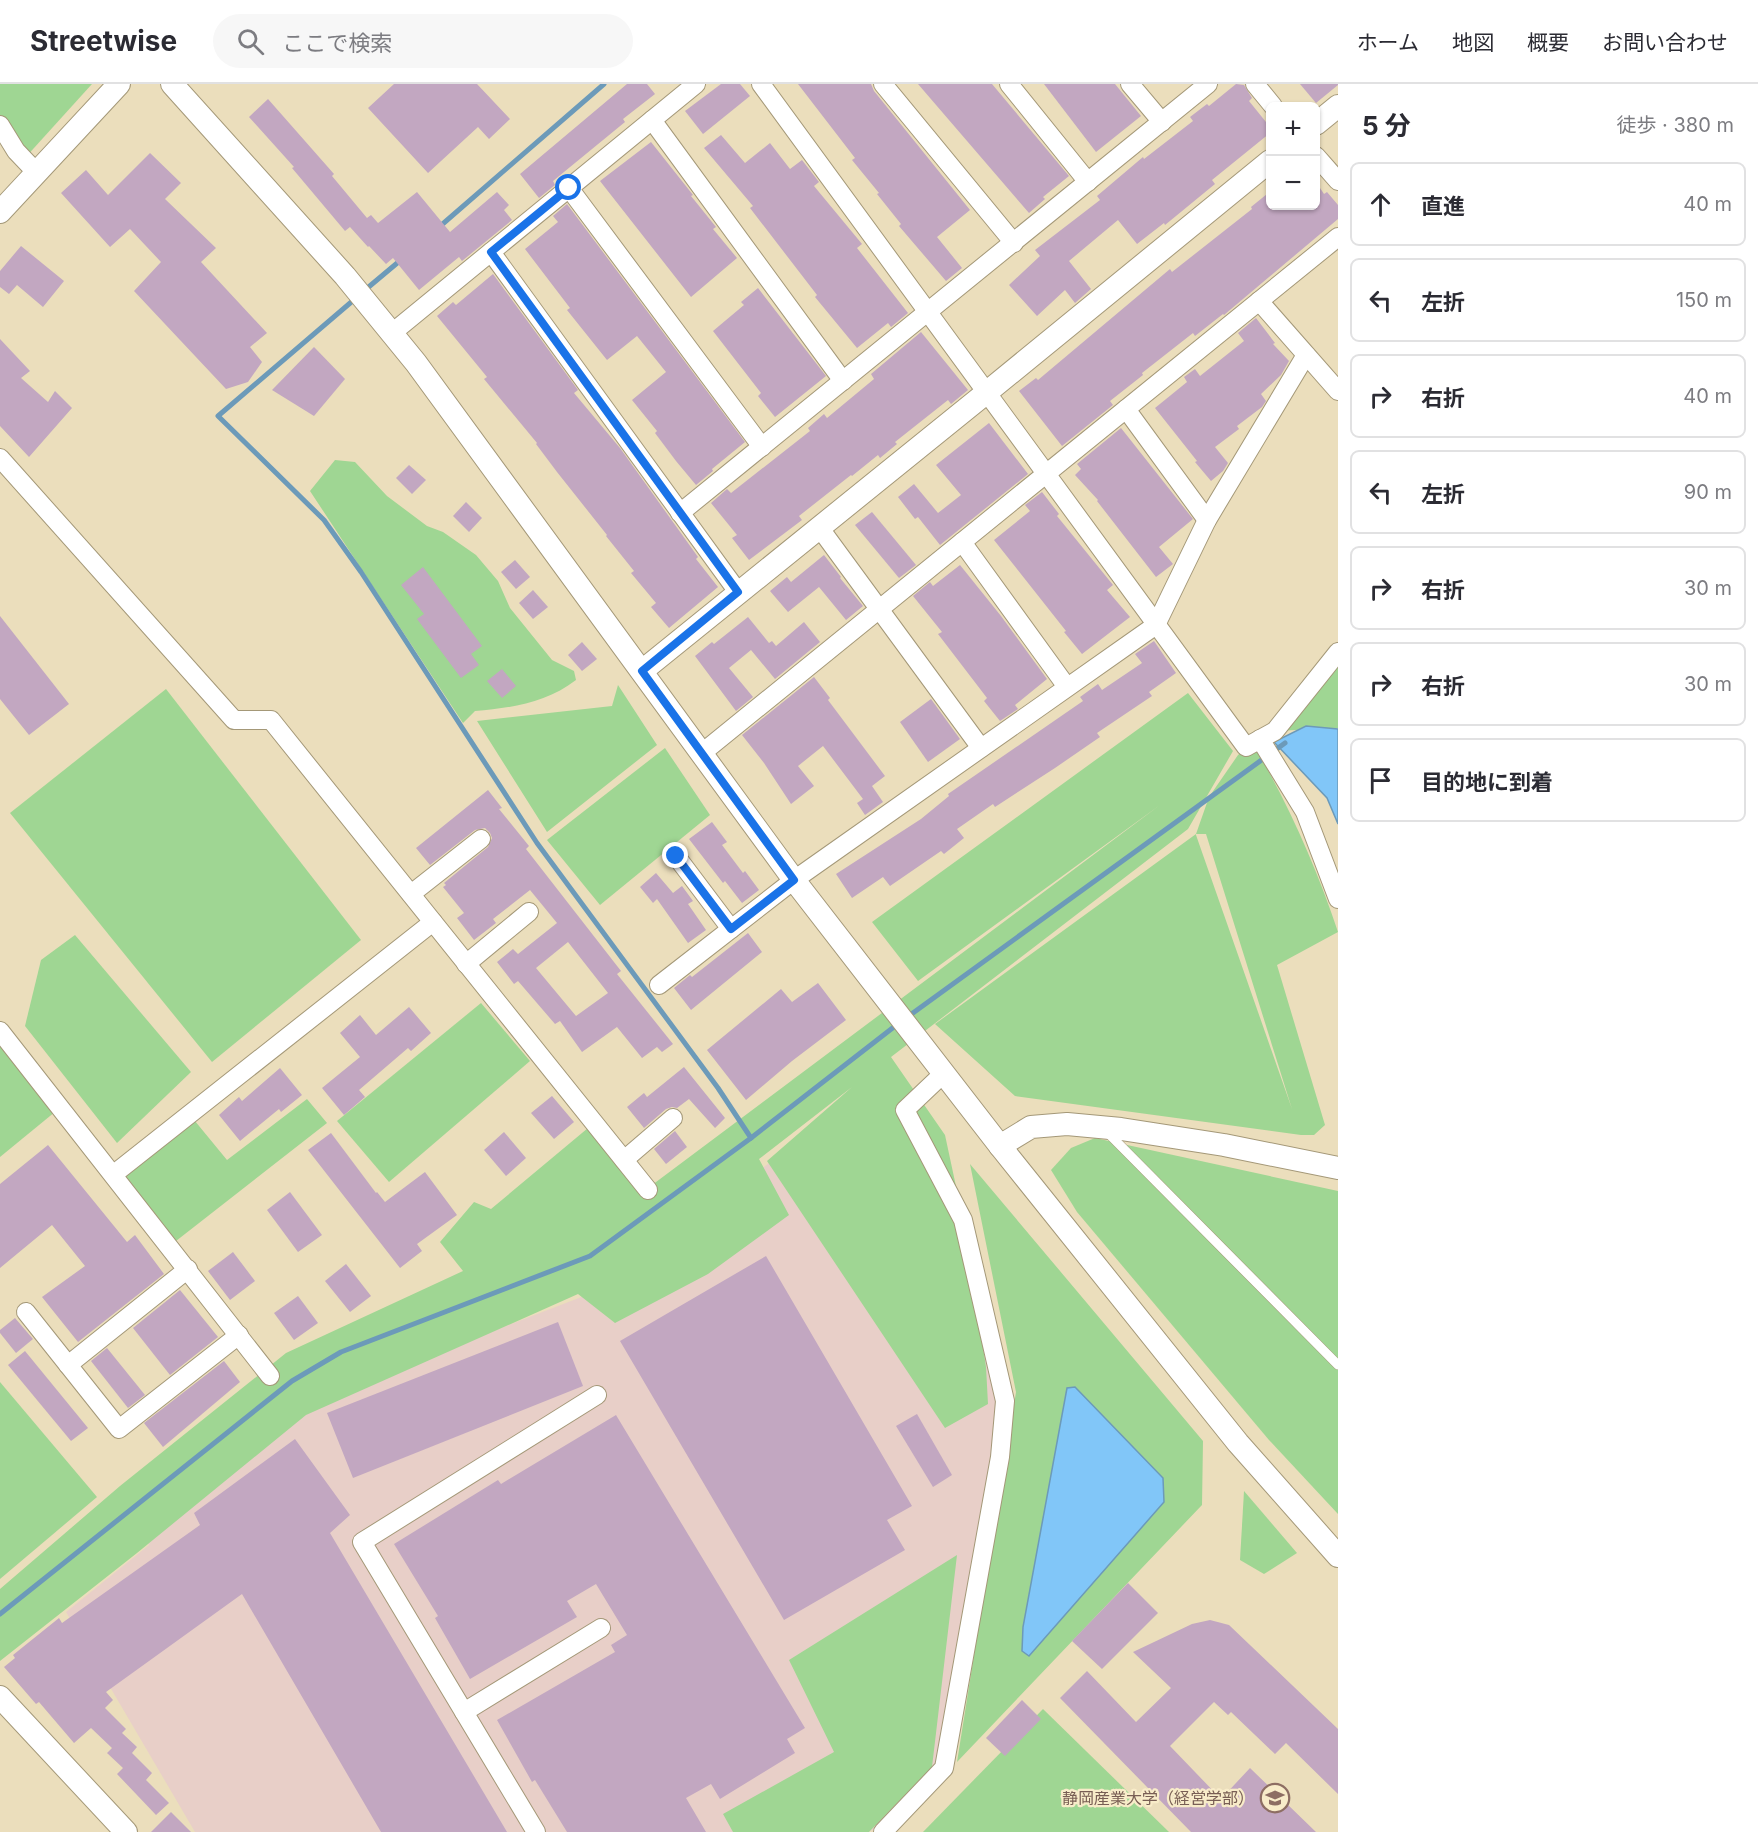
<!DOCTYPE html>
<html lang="ja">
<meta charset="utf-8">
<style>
:root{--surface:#fff;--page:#f7f7f7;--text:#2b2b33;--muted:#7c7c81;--line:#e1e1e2}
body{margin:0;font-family:Inter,"Noto Sans JP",sans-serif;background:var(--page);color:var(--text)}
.controls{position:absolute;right:18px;top:18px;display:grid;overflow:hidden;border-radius:9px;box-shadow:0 2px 4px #0004}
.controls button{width:54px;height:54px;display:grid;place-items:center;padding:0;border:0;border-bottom:2px solid var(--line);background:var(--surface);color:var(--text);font:30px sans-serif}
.stop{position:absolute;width:18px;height:18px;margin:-14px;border:4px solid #1a73e8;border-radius:50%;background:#fff}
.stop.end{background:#1a73e8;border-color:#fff;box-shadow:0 2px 6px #0008}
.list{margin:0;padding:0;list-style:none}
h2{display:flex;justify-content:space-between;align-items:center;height:78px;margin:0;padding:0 24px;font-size:26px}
h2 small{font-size:20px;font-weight:400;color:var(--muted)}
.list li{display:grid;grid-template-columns:39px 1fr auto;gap:18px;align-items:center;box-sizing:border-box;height:84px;margin:0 12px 12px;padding:0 12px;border:2px solid var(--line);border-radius:9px}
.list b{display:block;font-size:22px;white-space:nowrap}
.list em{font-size:20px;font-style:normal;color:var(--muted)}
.icon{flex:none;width:33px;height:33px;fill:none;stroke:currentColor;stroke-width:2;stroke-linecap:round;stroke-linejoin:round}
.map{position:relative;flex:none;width:1338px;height:1748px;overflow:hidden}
header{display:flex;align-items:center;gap:36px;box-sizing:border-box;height:84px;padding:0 30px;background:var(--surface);border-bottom:2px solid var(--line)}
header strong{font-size:28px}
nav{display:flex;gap:33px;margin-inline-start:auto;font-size:21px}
.search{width:420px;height:54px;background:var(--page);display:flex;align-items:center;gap:15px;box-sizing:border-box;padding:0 21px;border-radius:33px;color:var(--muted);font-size:22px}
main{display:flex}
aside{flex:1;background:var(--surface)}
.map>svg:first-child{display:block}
.industrial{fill:#e8cfc8}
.green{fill:#9fd693;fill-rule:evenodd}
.water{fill:#81c6f8;stroke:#6c9ab9;stroke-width:1.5}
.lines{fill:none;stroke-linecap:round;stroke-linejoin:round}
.stream{stroke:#6c9ab9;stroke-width:5}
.building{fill:#c2a7c1;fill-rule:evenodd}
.service-casing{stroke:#a49878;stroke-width:10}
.minor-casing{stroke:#a49878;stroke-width:20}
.tertiary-casing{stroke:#a49878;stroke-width:24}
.service{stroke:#fff;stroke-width:9}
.minor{stroke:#fff;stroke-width:18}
.tertiary{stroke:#fff;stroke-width:22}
.route{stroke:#1a73e8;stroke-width:8}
.labels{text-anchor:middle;stroke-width:4.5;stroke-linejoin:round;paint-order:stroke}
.education-label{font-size:16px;fill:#785e54;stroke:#f8ecc9;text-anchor:end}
</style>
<header>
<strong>Streetwise</strong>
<div class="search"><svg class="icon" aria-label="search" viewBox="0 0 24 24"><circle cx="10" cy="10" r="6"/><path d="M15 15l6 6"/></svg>ここで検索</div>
<nav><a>ホーム</a><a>地図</a><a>概要</a><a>お問い合わせ</a></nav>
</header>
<main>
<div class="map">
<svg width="1338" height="1748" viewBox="0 0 1338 1748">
<rect width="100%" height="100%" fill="#ebdebc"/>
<path class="industrial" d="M874,998l118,285 8,67 -57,326 -59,68 -20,4h-669l-129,-220 83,-67 -3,-5 152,-125 70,-36 242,-93z"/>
<g class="green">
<path d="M0,0h92l-68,75 -24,-40z"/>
<path d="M335,376l20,2 32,34 40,30 16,6 33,23 22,26 12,27 42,52 22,11 2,9c-30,23 -65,28 -101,31l-12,12 -153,-232z"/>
<path d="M1338,572v72l-63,3z"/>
<path d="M618,601l39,60 -110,87 -70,-111 135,-15z"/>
<path d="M166,605l195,251 -149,122 -202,-249z"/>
<path d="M1188,609l45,58 -45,78 -297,228 54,78 21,98 20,134 2,37 -43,24 -178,-267 85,-74 -93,72 30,56 -81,59 -93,49 -37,-29 -272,121 -169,138 -137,108v-72l120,-103 166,-133 177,-82 -23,-29 34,-40 17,7 103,-86 46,71 520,-389 -242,176 -46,-59z"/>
<path d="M1252,659c35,57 65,126 86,189l-61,33 48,160 -11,10h-13l-286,-39 -80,-72 261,-190 13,-37 29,-42zM1196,750h10l86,275 -96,-274z"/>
<path d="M665,664l45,67 -110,90 -53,-65z"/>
<path d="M75,851l116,137 -74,71 -92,-117 16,-66z"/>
<path d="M481,919l49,58 -141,121 -52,-61z"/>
<path d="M0,947l61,76 -61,50z"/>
<path d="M307,1015l20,24 -151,118 -55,-67 69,-59 37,45z"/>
<path d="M1095,1054l243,53v323l-69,-74 -192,-228 -26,-42 20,-22z"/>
<path d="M970,1080l233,277 -1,64 -245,257 59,-370z"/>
<path d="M0,1298l97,115 -97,82z"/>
<path d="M1244,1407l53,62 -33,21 -24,-14z"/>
<path d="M957,1471l-25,212 -63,65h-136l-10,-18 111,-62 -45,-92z"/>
<path d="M1043,1625l126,123h-246z"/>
</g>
<g class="water">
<path d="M1306,642l32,3v95l-11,-26 -53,-56z"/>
<path d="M1075,1303l88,91 1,24 -135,154 -7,-5 1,-24 44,-239z"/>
</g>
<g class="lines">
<g class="stream">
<path d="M438,144l166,-144"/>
<path d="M365,206l37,-31"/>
<path d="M356,214l-138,118 106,104 37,52 176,271 181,245 33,50"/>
<path d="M906,934l379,-275"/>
<path d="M0,1530l292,-233 49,-29 249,-96 161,-118 148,-115"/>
</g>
</g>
<g class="building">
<path d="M394,0h83l33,35 -21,20 -11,-12 -50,46 -60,-65z"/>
<path d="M627,0h20l8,10 -32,25 2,3 -72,59 2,4 -16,13 -19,-24z"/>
<path d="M721,0h19l10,12 -47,38 -18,-23z"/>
<path d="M798,0h73l3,7 96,119 -33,27 25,31 -16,13 -47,-55 2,-2 -24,-30 2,-1 -27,-33 3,-2z"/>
<path d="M918,0h74l77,92 -26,21 2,2 -16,14z"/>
<path d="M1044,0h71l26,32 -45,36z"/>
<path d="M1236,0l8,1 8,13 -3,3 21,26v6l-58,47 3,4 -50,41 -1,-2 -27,21 -19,-24 -49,41 22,28 -16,14 -10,-13 -28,26 -28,-31 31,-29 -5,-6 65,-50 -3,-4 46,-39 1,2 49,-38 -3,-4 17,-13 2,2z"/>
<path d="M1300,0h38v1l-22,18z"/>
<path d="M268,15l66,75 -2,2 35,42 4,-3 7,8 39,-31 33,40 47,-40 12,13 -5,5 8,10 -50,41 -3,-4 -40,33 -26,-32 -7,6 -17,-18 -1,1 -18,-20 -5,4 -53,-63 2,-1 -45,-50z"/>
<path d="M721,51l24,28 25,-20 20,26 12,-9 17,22 -5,4 48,58 -5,4 51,65 -17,14 -3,-4 -31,25 -42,-51 2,-2 -67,-87 3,-2 -49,-58z"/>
<path d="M651,58l42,53 -2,1 25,31 -3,2 24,29 -46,39 -91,-116z"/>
<path d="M150,69l31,30 -16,16 51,49 -15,14 66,71 -17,14 12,15 -14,20 -22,7 -92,-98 27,-29 -31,-33 -20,18 -49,-54 25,-23 22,25z"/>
<path d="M1316,98l8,12 3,-2 11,13v14l-114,96 -1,-1 -28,22 -2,-3 -51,40 1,2 -33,26 3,4 -51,41 -43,-55 17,-13 2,2 132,-111 2,3 80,-63 -1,-2 16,-13 3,3v9h46z"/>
<path d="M567,120l178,238 -33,27 1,2 -17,14 -20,-24 -21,-28 2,-2 -25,-31 34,-28 -29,-36 -30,24 -40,-50 3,-2 -45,-59 33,-27 -5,-6z"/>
<path d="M21,162l43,35 -21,26 -26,-22 -8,9 -9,-7v-16z"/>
<path d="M493,190l85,116 -4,3 46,55 78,109 -2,2 22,28 -49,41 -18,-21 5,-4 -25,-30 3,-2 -28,-35 1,-1 -50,-63 -21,-28 1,-1 -53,-64 3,-2 -50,-61 16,-14 3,3z"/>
<path d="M758,204l68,88 -51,41 -17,-21 3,-3 -48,-62 31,-26 -3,-3z"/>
<path d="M1256,234l19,25 -2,1 16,17 -8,14 -20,19 5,7 -4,6 -25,19 2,3 -24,18 13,16 -5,8 -12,10 -16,-19 2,-1 -42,-53 32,-26 -3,-5 11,-8 5,7 44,-35 -6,-8z"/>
<path d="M921,248l47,58 -17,14 -3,-4 -53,42 2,2 -17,14 -2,-3 -26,21 -1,-1 -52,41 3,4 -53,40 -17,-22 5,-3 -26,-32 16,-14 4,4 79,-62 -2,-3 16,-14 3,4 47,-39 -3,-5z"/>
<path d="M0,255l30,32 -9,7 27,24 7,-11 17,17 -43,49 -29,-31z"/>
<path d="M314,263l31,32 -31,37 -42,-26z"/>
<path d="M989,339l39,51 -88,71 -22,-28 -3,2 -17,-22 16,-13 24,29 23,-18 -25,-30z"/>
<path d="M1121,344l72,91 -34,28 14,17 -17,13 -59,-76 1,-1 -23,-25 6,-6 -4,-5z"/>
<path d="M409,381l17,15 -14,14 -16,-16z"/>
<path d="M1042,408l17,22 -2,2 56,69 -6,5 23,27 -48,37 -18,-22 2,-1 -72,-91 36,-29 -5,-6z"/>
<path d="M466,418l16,16 -13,14 -16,-16z"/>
<path d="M872,428l44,53 -17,13 -44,-53z"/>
<path d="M824,471l17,22 -1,1 23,28 -17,14 -27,-33 -31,25 -18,-21 17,-14 4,5z"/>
<path d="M515,476l15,17 -14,12 -15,-17z"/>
<path d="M960,481l41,51 46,63 -32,26 3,4 -18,12 -16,-20 3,-3 -49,-64 4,-2 -29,-36 17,-14 3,4z"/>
<path d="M423,483l59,79 -11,8 8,11 -18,13 -44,-59 7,-5 -23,-29z"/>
<path d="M533,506l15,17 -15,12 -14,-16z"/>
<path d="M0,532l69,88 -40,31 -29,-36z"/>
<path d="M748,533l21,26 3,-2 4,5 28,-24 16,20 -45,37 -24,-29 -22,18 24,29 -17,14 -41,-55 17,-14 2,2z"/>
<path d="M1154,557l22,32 -27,19 3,4 -55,37 3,4 -45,31 -60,39 -2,-3 -36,25 7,9 -20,16 -3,-3 -51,35 -7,-9 -31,21 -16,-24 85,-55 28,-23 -1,-2 135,-93 -3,-4 18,-13 4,6 40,-27 -7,-9z"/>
<path d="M582,558l15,17 -15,12 -14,-16z"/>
<path d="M502,585l14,17 -14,12 -15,-17z"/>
<path d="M814,593l16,21 -2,2 57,76 -13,10 11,16 -18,13 -8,-12 6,-4 -40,-53 -25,20 16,20 -23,18 -27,-41 -22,-28z"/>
<path d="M931,615l29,40 -32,23 -28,-40z"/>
<path d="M488,706l14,18 -3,1 30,37 -3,3 95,122 -4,3 56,70 -11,8 -5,-5 -15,11 -25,-31 -35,25 -22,-31 -5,3 -37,-43 -4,3 -17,-22 16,-13 5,5 39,-31 -27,-33 -37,29 3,4 -22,17 -17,-22 7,-5 -21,-26 3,-2 -2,-2 44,-36 4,-9 -2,-5 -5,-5 -10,2 -45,35 -14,-17zM568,858l40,51 -32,23 -40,-48z"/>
<path d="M712,738l15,20 -5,3 21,28 2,-2 14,19 -17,13 -17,-22 -2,2 -34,-44z"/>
<path d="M656,789l17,20 9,-7 11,15 -5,3 18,26 -18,13 -31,-44 -4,4 -13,-16z"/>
<path d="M748,849l14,19 -71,58 -17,-22 16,-13 2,2z"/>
<path d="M818,899l28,37 -54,41 -46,39 -39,-50 74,-61 11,13z"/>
<path d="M409,923l22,26 -20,18 -3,-3 -49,42 6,7 -21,18 -22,-27 38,-31 -20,-24 20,-18 16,20z"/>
<path d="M684,983l41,51 -10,10 -26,-29 -12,9 -5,-1 -6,2 -22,19 -17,-21 17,-14 3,4z"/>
<path d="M280,984l22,27 -21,17 -2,-3 -39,32 -21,-26 20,-18 3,4z"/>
<path d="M552,1012l22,26 -20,17 -23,-26z"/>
<path d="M675,1047l12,16 -21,17 -12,-15z"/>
<path d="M504,1048l22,26 -20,18 -22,-26z"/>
<path d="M331,1049l45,60 1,-1 8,10 40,-30 32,43 -40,29 5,7 -22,17 -92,-118z"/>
<path d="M48,1061l79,97 8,-7 29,39 -86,68 -36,-45 43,-31 -33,-41 -52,43v-84z"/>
<path d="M290,1108l32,43 -24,17 -31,-42z"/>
<path d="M233,1168l22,29 -25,19 -22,-29z"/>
<path d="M766,1172l146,250 -25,14 18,30 -121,70 -164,-279z"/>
<path d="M346,1180l25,32 -21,16 -25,-31z"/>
<path d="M180,1206l38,47 -48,38 -37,-47z"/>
<path d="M298,1212l20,27 -24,17 -20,-27z"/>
<path d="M15,1234l18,21 -17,14 -16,-20v-3z"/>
<path d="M558,1238l25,64 -230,92 -26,-65z"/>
<path d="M107,1264l38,47 -17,13 -37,-47z"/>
<path d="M25,1267l63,77 -17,13 -63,-76z"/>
<path d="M224,1277l16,21 -77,65 -19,-24z"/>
<path d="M917,1330l35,61 -19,12 -37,-61z"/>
<path d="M616,1331l189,313 -18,11 8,14 -75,46 -9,-15 -25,14 20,34h-139l-32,-52 -3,2 -35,-62 118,-68 -4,-7 16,-10 -31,-51 -29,17 10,16 -107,62 -35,-61 3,-2 -44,-72 104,-64 3,4z"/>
<path d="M295,1355l55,76 -20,18 177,299h-126l-139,-238 -136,98 7,8 -8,8 21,21 -4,4 15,14 -5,6 20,20 -6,7 23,23 -13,12 -39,-41 6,-6 -16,-15 5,-5 -21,-20 -17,15 -35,-41 -3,2 -32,-37 11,-9 -2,-3 46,-37 3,5 138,-98 -6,-12z"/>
<path d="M1128,1499l30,30 -56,56 -30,-28z"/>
<path d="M1210,1536l19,5 109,104v65l-52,-51 -11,11 -44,-42 -3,3 -14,-13 -44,44 51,53 29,-31 66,64h-125l-131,-134 27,-27 49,51 35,-34 -38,-36 59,-28z"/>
<path d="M1022,1616l19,19 -36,37 -19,-18z"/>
<path d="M171,1728l20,20h-40z"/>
</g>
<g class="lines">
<g class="service-casing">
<path id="service" d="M1106,1047l232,234"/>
</g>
<g class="minor-casing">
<g id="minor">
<path d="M761,0l485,663 29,-16 63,-79"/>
<path d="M883,0l131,159"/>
<path d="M1009,0l79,98"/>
<path d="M1130,0l32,38"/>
<path d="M1255,0l18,22"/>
<path d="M652,36l191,261"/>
<path d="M0,41l16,26 20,21"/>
<path d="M1316,72l22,25"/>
<path d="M569,104l193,259"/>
<path d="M491,168l247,340"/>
<path d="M1259,217l79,90"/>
<path d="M392,249l304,-249"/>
<path d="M1126,325l81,111"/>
<path d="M0,374l234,262h37l377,470"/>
<path d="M680,429l528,-429"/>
<path d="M819,443l162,221"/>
<path d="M962,458l105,145"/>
<path d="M1260,655l45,73 33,87"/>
<path d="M702,669l636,-516"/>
<path d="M676,772l55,73"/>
<path d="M411,810l70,-55"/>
<path d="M466,880l63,-52"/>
<path d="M659,901l135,-105 362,-255 51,-105 99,-165"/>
<path d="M0,947l270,345"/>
<path d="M624,1076l49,-42"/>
<path d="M114,1090l319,-252"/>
<path d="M26,1228l93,117 120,-94"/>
<path d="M68,1281l120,-96"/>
<path d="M464,1628l137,-84"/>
<path d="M536,1748l-174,-290 235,-147"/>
<path d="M883,1748l61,-64 56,-311 5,-56 -42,-181 -58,-110 39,-37"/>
</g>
</g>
<g class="tertiary-casing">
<g id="tertiary">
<path d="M172,0l173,192 71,87 378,517 206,266 238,297 100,113"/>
<path d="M1316,40l22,-18"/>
<path d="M0,128l119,-128"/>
<path d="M642,587l344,-278 284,-232"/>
<path d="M1000,1062l31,-19 36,-3 54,5 103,16 114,23"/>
<path d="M0,1613l126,135"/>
</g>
</g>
<use href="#service" class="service"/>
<use href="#minor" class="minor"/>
<use href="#tertiary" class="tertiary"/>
</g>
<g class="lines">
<path class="route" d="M569,104l-78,64 247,340 -96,79 152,209 -63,49 -55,-73"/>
</g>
<defs>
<g id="university-ring" transform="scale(1.5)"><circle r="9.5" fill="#f8ecc9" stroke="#8d6e63" stroke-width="1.5"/><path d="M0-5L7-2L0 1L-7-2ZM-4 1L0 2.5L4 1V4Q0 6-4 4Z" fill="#8d6e63"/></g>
</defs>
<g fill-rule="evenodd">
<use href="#university-ring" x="1275" y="1714"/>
</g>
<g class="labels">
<g class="education-label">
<text x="1254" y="1720">静岡産業大学（経営学部）</text>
</g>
</g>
</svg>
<div class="controls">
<button>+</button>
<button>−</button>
</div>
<div class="stop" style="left:569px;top:104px"></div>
<div class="stop end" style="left:676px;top:772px"></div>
</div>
<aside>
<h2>5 分<small>徒歩 · 380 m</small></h2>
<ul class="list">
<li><svg class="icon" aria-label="ahead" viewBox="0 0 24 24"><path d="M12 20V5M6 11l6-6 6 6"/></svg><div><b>直進</b></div><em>40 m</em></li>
<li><svg class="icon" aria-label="left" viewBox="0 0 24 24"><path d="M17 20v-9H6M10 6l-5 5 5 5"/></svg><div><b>左折</b></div><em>150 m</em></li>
<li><svg class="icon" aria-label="right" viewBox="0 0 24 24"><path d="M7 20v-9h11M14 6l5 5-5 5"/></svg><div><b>右折</b></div><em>40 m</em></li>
<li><svg class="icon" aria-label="left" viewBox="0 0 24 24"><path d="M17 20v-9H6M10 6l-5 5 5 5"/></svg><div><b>左折</b></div><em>90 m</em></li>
<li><svg class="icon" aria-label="right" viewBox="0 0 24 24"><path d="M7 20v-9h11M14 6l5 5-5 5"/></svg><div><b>右折</b></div><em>30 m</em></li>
<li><svg class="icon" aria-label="right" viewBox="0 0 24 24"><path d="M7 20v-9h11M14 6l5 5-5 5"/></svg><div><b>右折</b></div><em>30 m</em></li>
<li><svg class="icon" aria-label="arrive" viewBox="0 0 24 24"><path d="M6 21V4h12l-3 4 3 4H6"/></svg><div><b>目的地に到着</b></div></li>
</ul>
</aside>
</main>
